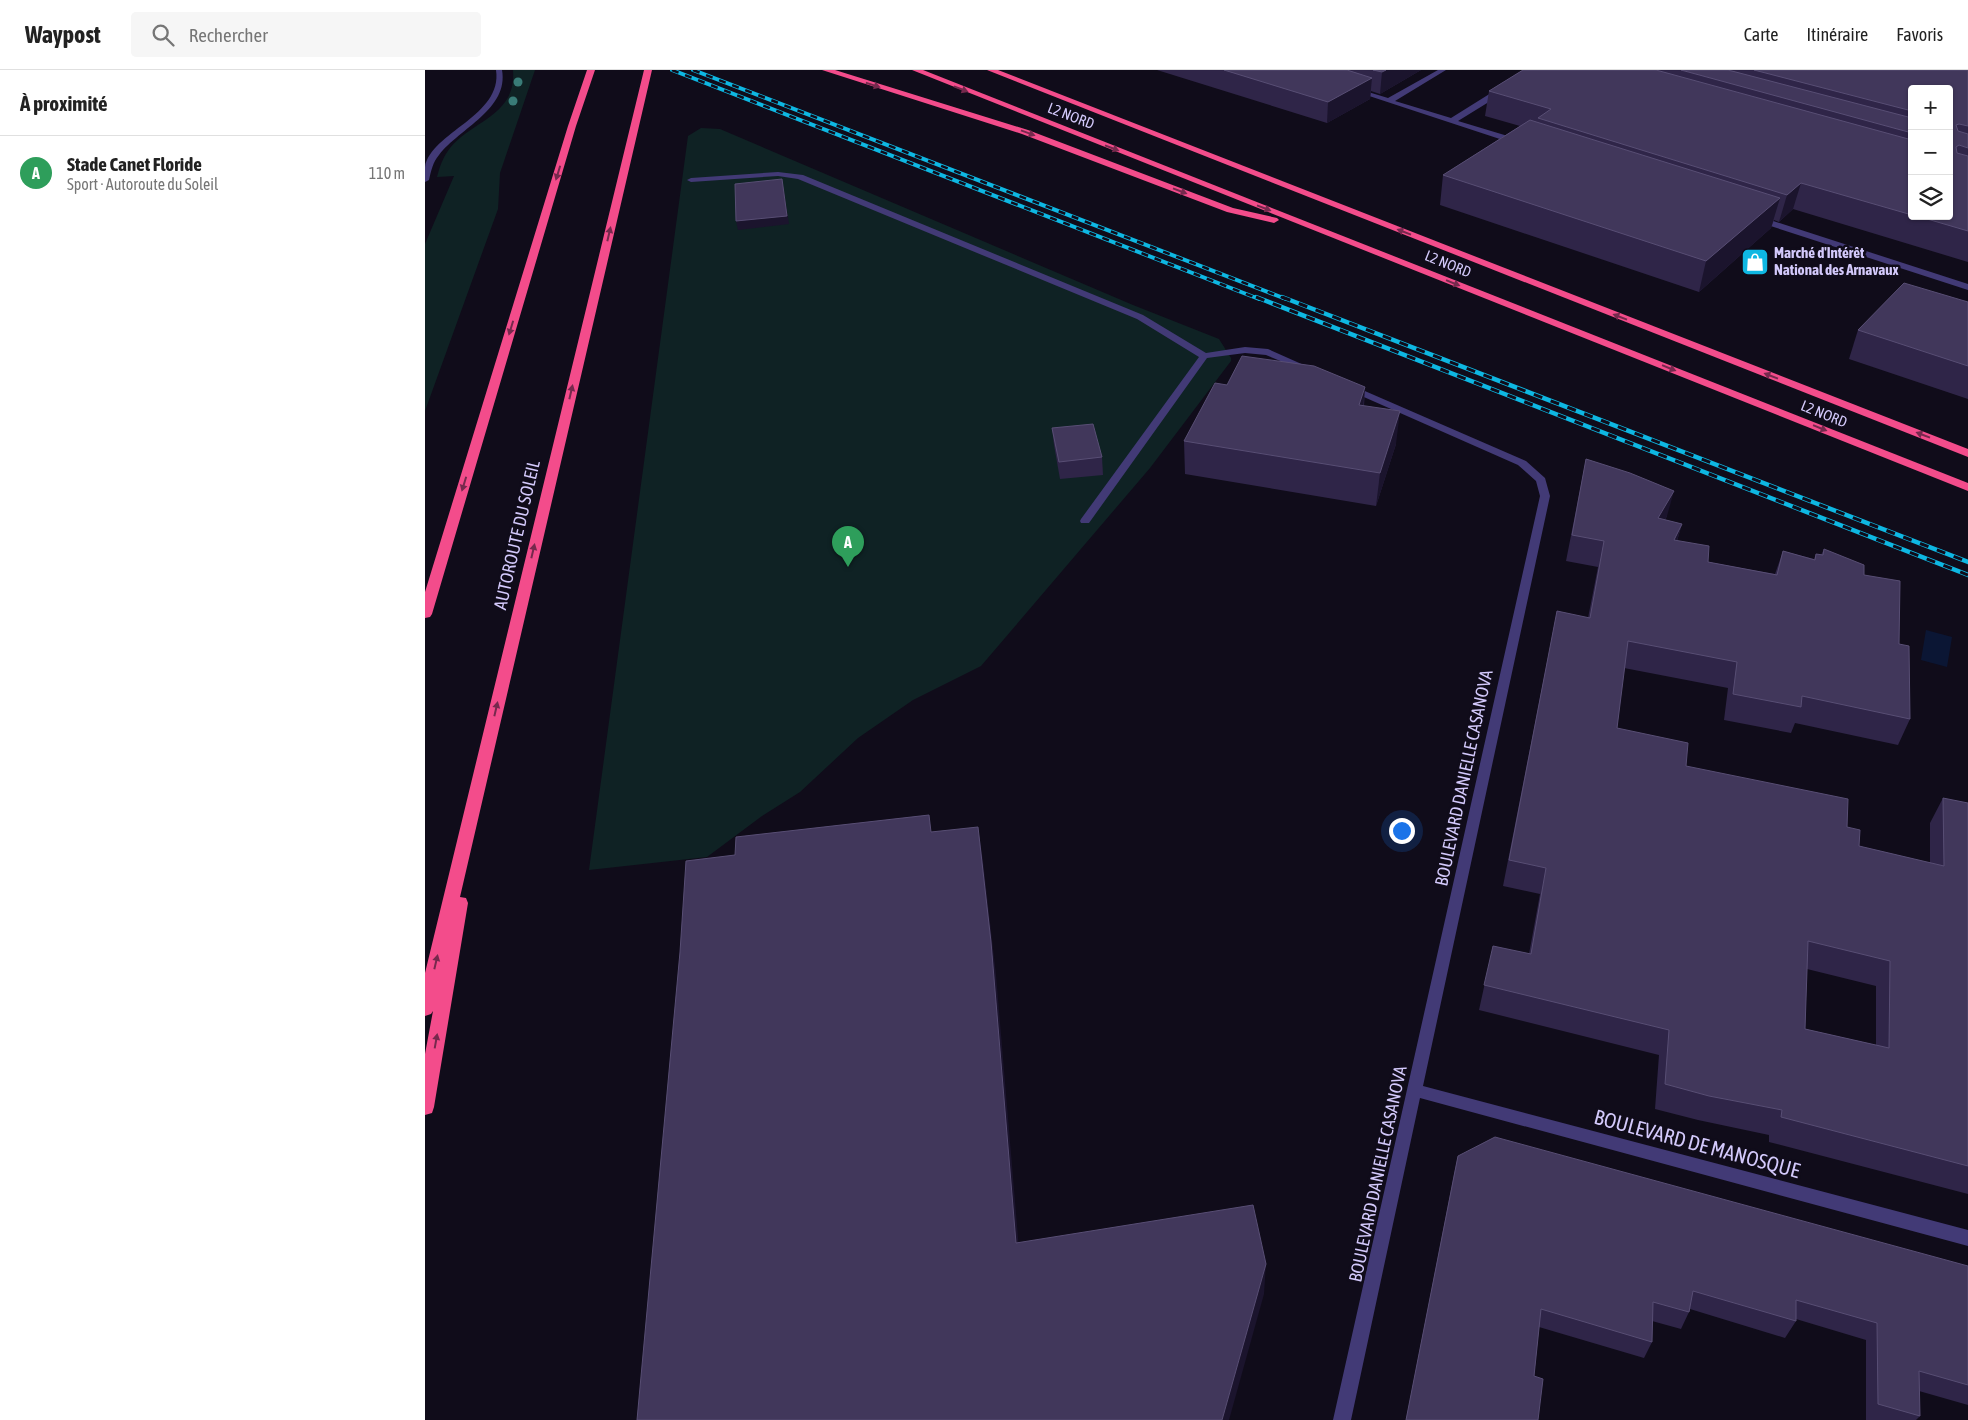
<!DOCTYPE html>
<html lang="fr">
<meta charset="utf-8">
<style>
:root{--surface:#fff;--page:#f6f6f6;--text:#222;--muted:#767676;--line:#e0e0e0;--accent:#111827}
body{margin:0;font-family:"Asap Condensed",sans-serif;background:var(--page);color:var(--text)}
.controls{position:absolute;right:15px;top:15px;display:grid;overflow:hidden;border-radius:5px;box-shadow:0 1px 4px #0004}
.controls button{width:45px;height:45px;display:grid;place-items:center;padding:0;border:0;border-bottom:1px solid var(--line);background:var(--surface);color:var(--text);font:25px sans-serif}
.you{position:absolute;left:976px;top:760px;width:18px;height:18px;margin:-12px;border:4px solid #fff;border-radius:50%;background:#1a73e8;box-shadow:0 0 0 8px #1a73e833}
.badge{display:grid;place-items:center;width:32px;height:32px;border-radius:50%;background:var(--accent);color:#fff;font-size:16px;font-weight:700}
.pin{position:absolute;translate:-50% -41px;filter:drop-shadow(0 1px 2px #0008)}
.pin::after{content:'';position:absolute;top:26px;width:18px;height:15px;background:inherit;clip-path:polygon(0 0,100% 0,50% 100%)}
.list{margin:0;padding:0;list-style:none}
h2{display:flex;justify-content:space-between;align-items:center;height:65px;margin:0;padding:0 20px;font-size:21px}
h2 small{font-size:16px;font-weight:400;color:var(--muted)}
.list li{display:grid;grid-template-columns:32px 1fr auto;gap:15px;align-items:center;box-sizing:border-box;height:75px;padding:0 20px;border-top:1px solid var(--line)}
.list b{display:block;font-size:19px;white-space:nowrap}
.list p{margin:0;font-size:16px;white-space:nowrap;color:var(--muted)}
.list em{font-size:16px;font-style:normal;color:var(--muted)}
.icon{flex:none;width:28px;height:28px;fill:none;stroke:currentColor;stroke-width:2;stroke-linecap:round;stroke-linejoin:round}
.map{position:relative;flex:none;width:1543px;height:1350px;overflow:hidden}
header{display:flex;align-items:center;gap:30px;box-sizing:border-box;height:70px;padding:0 25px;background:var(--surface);border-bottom:1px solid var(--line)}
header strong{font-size:24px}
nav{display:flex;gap:28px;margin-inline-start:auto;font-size:18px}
.search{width:350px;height:45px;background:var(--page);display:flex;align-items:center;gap:12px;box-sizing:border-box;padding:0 18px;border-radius:5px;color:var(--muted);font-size:19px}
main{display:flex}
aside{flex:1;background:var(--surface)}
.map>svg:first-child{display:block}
.green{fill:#0f2224}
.water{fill:#0b1634}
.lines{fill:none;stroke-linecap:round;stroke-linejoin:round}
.minor{fill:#423a76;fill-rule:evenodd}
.highway{fill:#f34c8b;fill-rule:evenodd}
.rail-far1-casing{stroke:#0eb7e2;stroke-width:4}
.rail-casing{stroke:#0eb7e2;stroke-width:4.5}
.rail-far1{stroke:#100c1a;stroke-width:2.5;stroke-dasharray:7;stroke-linecap:butt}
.rail{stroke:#100c1a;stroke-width:3;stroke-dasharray:9;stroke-linecap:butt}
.tree{fill:#397b77}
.wall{fill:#2f2548;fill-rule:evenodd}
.shaded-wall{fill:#1b142d}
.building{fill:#41375b;stroke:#584e74;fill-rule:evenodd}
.oneway{fill:#76294d}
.labels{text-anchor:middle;stroke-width:5;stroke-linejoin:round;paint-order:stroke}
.far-street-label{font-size:15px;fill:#d3c9fb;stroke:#100c1a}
.far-poi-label{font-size:15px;font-weight:bold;fill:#d3c9fb;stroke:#100c1a;text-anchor:start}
.street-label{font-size:18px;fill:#d3c9fb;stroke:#100c1a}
.near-street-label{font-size:21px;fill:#d3c9fb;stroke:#100c1a}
</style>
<header>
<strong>Waypost</strong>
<div class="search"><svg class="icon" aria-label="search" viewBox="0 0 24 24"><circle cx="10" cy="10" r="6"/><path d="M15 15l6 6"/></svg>Rechercher</div>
<nav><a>Carte</a><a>Itinéraire</a><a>Favoris</a></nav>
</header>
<main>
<aside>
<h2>À proximité<small></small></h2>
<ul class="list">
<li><span class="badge" style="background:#2e9e5b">A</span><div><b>Stade Canet Floride</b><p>Sport · Autoroute du Soleil</p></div><em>110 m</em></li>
</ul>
</aside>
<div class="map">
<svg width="1543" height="1350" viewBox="0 0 1543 1350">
<rect width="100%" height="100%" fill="#100c1a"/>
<g class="green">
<path d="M88,0h22l-35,103 -2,36 -73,202v-167l29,-68 -17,1c3,-11 6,-20 13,-29 23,-28 67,-33 63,-78z"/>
<path d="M276,58l19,1 413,176 86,34 12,19v3l-81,107 -169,198 -68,34 -55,38 -58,54 -38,24 -55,41 -118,13 99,-734z"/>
</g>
<path class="water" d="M1501,560l26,7 -5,30 -26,-7z"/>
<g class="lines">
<g class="minor">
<path d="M71,0h6c7,39 -42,58 -63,85 -6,7 -8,16 -10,25l-4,2c0,-5 0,-10 0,-15 6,-35 78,-51 71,-97z"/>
<path d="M1013,0h8l-51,31 56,17 48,-30h6v4l-47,29 63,19v4h-6l-164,-54 4,-2 33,10z"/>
<path d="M353,102l25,3 340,140 63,38 39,-6 23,2 47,21 -2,2h-6l-41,-17 -21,-2 -38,5 -118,165h-8l-1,-2 1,-2 118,-162 -62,-38 -339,-140 -20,-3 -87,6 -4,-2 4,-2z"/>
<path d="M1330,147h6l207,67v6l-213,-69z"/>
<path d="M926,315l175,76 19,17 5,18 -127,590 545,144v16l-548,-148 -69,322h-18l207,-924 -4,-15 -18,-16 -170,-75 -2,-2z"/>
</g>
<g class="highway">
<path d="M162,0h8l-19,56 -144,488 -2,3 -5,1v-26l143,-466z"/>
<path d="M219,0h8l-192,827 6,1 2,5 -34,204 -2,6 -7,2v-61l8,-43 -2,3 -6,2v-43z"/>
<path d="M397,0h13l193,60 205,78 44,10 2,2 -5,3 -47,-11 -205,-78z"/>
<path d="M487,0h11l1045,413v8z"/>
<path d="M562,0h11l970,379v8z"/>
</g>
<g class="rail-far1-casing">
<g id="rail-far1">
<path d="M247,0l587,229"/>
<path d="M268,0l593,229"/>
</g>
</g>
<g class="rail-casing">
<g id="rail">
<path d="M831,227l712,278"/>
<path d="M857,227l686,265"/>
</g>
</g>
<use href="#rail-far1" class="rail-far1"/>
<use href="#rail" class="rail"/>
</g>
<g class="tree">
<circle cx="93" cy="12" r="4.5"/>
<circle cx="88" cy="31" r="4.5"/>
</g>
<g class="wall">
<path d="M732,0h264l-41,24 -9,-3 -1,8 -43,24z"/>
<path d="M1098,0h445v192l-175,-53 -14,13 -5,-2 -3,8 -72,64 -259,-87 3,-30 77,-49 -35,-10 4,-25zM1487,19h37v127h-37z"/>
<path d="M1543,232v97l-119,-40 9,-29z"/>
<path d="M802,315l138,2 -1,19 32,38 -20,62 -191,-32 -1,-33z"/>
<path d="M627,358l50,29 1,18 -43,4 -6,-34z"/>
<path d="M1161,389l81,57 -2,4 17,4 -5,17 31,21 67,12 8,-23 31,8 2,-5 5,1 3,-6 40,26 35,69 11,75 -12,26 -103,-22 -4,10 -67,-13 4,-32 -104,-20 -7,60 69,38 161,61 12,19 71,17v-40l13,-25 25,5v391l-199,-52v-7l-71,-15 -43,-11 4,-54 -180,-45 14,-64 36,8 11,-60 -37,-8 54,-275 31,7 10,-51 -32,-6zM1382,899l69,17v59l-71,-16z"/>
<path d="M1033,1086l510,110v139l-49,-14 1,25 -4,4h-50v-80l-70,-21v2l-11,17 -95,-29 -1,3 -8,17 -29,-8v21l-8,16 -105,-31 -5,49 4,44h-132l48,-246z"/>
</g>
<g class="shaded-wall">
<path d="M961,0h35l-41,24 2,-22z"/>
<path d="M947,8l-2,21 -43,24 1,-21z"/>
<path d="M357,109l7,45 -51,6 -2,-9z"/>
<path d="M1376,113l-8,26 -14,13 8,-27z"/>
<path d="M1355,128l-9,30 -72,64 7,-31z"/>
<path d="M940,317l-3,32 -3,-14z"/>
<path d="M975,341l-4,33 -20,62 4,-33z"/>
<path d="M1249,421l-7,25 -15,27 6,-25z"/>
<path d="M1257,454l-8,26v-10z"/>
<path d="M553,757l5,34 13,114 25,298 -5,-30z"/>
<path d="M841,1194l-2,30 -35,126h-7z"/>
</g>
<g class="building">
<path d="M799,0h123l25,8 -44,24z"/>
<path d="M948,0h13l-4,2z"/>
<path d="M1098,0h133l256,70v75l-111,-32 -14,12 -249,-77 13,-9 -62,-18z"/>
<path d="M1256,0h47l184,48v15z"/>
<path d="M1329,0h214v56l-9,-2 -3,1 2,6 10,3v14l-9,-3 -3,2 1,6 11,3v75l-51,-15h32v-127h-37v22z"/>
<path d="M1105,50l250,78 -74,63 -263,-86z"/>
<path d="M357,109l5,37 -51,5 -1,-37z"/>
<path d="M1479,213l64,19v64l-110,-36z"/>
<path d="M817,286l72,10 51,21 -6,18 41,6 -20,62 -196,-32 31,-58 12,2z"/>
<path d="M668,354l9,33 -43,5 -7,-34z"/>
<path d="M1161,389l44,14 44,18 -16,27 24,6 -8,16 35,6 -1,16 69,13 6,-24 32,9 1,-6 7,1 1,-6 40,16v10l36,6 -1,63 10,2 1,73 -108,-23 -1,11 -68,-13 4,-32 -109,-21 -11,87 71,15 -2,23 162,33 -1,28 13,3 -1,16 85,20 -1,-68 25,5v363l-187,-49 1,-7 -73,-14 -44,-12 4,-54 -185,-45 9,-39 38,8 15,-86 -37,-8 48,-249 33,7 14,-77 -32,-6zM1383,871l82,20 -1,87 -84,-19z"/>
<path d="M504,745l2,17 47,-5 13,115 25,301 237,-38 13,59 -44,156h-585l43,-468 6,-91 49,-6 1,-18z"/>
<path d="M1070,1067l473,129v119l-49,-14 1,45 -42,-12 -1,-81 -81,-23v21l-103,-30 -4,21 -36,-10 -1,40 -111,-33 -7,67 9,3 -5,41h-132l52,-264z"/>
</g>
<defs><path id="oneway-solid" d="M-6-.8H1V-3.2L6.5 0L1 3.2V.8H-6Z" transform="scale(1.25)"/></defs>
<g class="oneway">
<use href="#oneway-solid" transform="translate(448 15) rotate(17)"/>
<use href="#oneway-solid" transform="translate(536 19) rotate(21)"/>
<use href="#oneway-solid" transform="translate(603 63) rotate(20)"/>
<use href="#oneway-solid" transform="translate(687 78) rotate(21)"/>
<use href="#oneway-solid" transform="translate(133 103) rotate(107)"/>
<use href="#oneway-solid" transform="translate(755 121) rotate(21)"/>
<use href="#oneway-solid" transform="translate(839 138) rotate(21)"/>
<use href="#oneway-solid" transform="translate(979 162) rotate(-159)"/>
<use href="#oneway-solid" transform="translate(184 164) rotate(-77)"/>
<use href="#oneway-solid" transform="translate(1028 213) rotate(22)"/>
<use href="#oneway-solid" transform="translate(1195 247) rotate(-159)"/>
<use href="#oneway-solid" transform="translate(86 258) rotate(107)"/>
<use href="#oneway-solid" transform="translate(1244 298) rotate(22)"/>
<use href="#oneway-solid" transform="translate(1346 306) rotate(-159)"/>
<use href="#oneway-solid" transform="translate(146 322) rotate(-77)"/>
<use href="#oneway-solid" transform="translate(1395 358) rotate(22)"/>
<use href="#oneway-solid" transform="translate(1498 365) rotate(-159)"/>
<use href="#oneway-solid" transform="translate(39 414) rotate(107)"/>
<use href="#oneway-solid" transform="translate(108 481) rotate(-77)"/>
<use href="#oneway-solid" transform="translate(71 639) rotate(-77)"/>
<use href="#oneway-solid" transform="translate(11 892) rotate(-77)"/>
<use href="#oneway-solid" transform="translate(11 971) rotate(-80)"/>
</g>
<defs>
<g id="shop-square" transform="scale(1.4375)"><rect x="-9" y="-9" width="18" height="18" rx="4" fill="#0eb7e2" stroke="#100c1a"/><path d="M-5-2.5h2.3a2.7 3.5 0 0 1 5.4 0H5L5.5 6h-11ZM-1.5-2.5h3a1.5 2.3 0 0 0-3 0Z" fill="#fff"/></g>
</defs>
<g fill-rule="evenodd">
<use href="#shop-square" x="1330" y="192"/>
</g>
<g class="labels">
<g class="far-street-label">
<text transform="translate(646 46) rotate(21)" y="5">L2 NORD</text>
<text transform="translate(1023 194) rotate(22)" y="5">L2 NORD</text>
<text transform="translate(1399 344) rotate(22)" y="5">L2 NORD</text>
</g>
<g class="far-poi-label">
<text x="1349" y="188">Marché d'Intérêt<tspan x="1349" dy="17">National des Arnavaux</tspan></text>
</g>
<g class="street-label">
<text transform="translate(92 465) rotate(-77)" y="6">AUTOROUTE DU SOLEIL</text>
<text transform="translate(1039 708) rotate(-78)" y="6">BOULEVARD DANIELLE CASANOVA</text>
<text transform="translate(953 1104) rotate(-78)" y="6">BOULEVARD DANIELLE CASANOVA</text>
</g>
<g class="near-street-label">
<text transform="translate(1272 1074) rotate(15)" y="7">BOULEVARD DE MANOSQUE</text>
</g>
</g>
</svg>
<div class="controls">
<button>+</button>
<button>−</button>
<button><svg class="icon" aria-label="layers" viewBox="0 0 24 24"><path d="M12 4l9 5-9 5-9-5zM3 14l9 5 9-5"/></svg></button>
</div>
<div class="you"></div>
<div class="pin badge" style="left:423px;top:497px;background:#2e9e5b">A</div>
</div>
</main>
